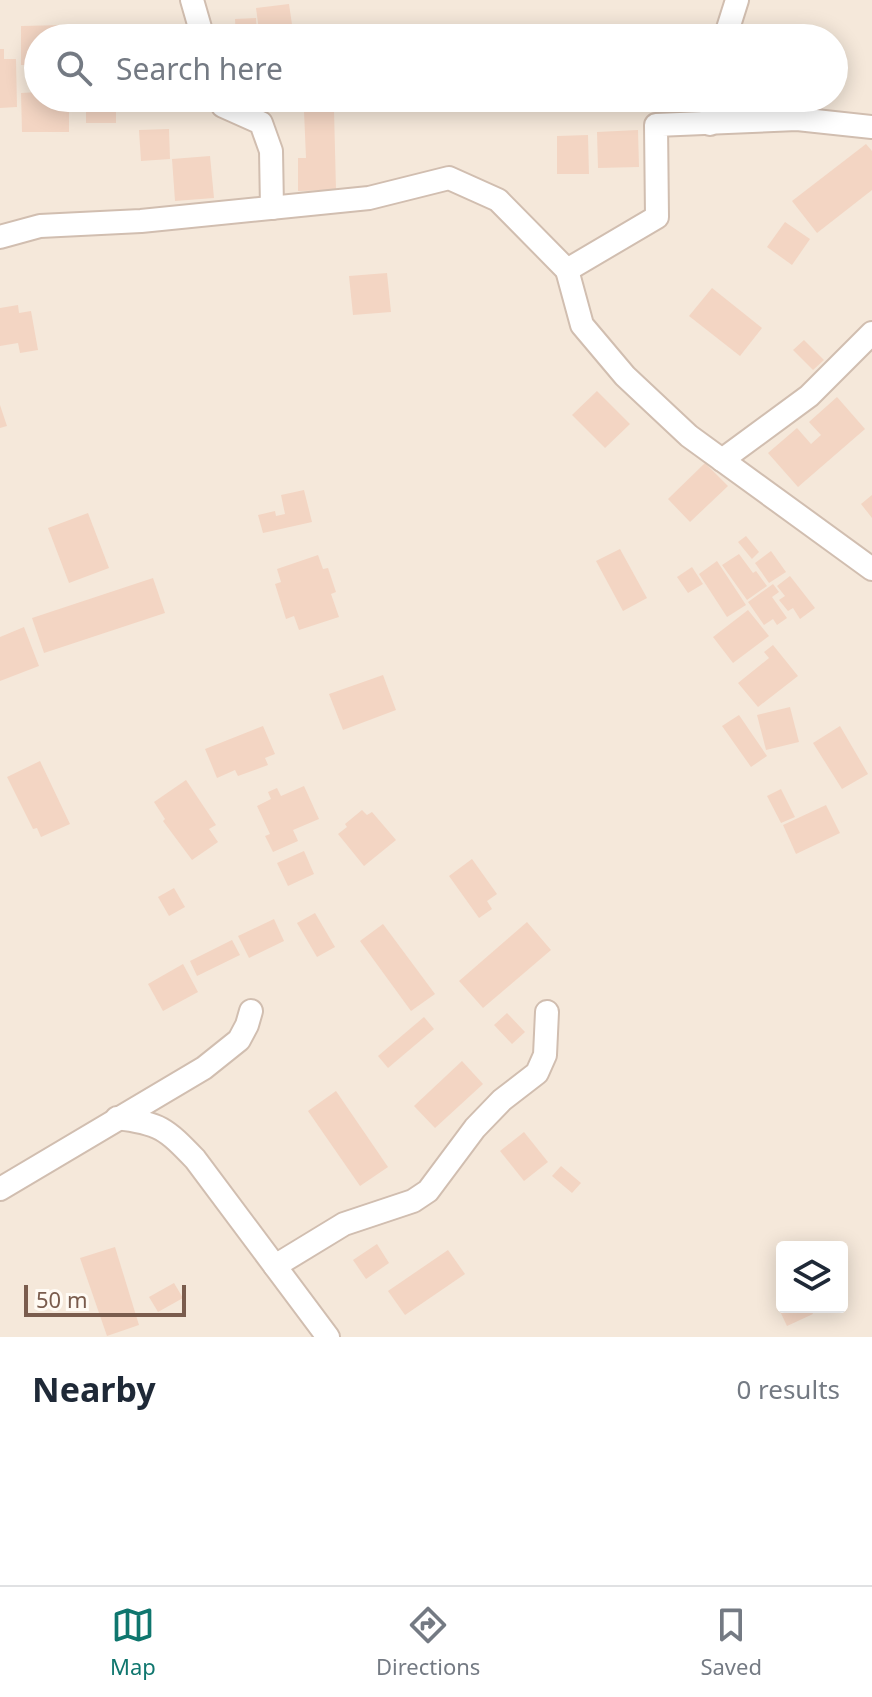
<!DOCTYPE html>
<style>
:root{--surface:#fff;--page:#f2f2f3;--text:#1f2937;--muted:#747a83;--line:#e0e1e3;--accent:#0f766e}
body{margin:0;font-family:"Noto Sans",sans-serif;background:var(--page);color:var(--text)}
.controls{position:absolute;right:24px;bottom:24px;display:grid;overflow:hidden;border-radius:8px;box-shadow:0 4px 20px #0003}
.controls button{width:72px;height:72px;display:grid;place-items:center;padding:0;border:0;border-bottom:2px solid var(--line);background:var(--surface);color:var(--text);font:40px sans-serif}
.scale{position:absolute;left:24px;bottom:20px;width:162px;box-sizing:border-box;padding-left:8px;border:4px solid #7a5c4d;border-top:0;font-size:22px;line-height:28px;white-space:nowrap;color:#7a5c4d;-webkit-text-stroke:6px #fffaf3;paint-order:stroke}
.list{margin:0;padding:0;list-style:none}
h2{display:flex;justify-content:space-between;align-items:center;height:104px;margin:0;padding:0 32px;font-size:34px}
h2 small{font-size:26px;font-weight:400;color:var(--muted)}
.icon{flex:none;width:44px;height:44px;fill:none;stroke:currentColor;stroke-width:2;stroke-linecap:round;stroke-linejoin:round}
.map{position:relative;flex:none;width:872px;height:1337px;overflow:hidden}
.search{position:absolute;background:var(--surface);box-shadow:0 4px 20px #0003;left:24px;right:24px;top:24px;height:88px;display:flex;align-items:center;gap:20px;box-sizing:border-box;padding:0 28px;border-radius:44px;color:var(--muted);font-size:30px}
.sheet{height:248px;background:var(--surface)}
nav{display:flex;justify-content:space-around;align-items:center;box-sizing:border-box;height:112px;border-top:2px solid var(--line);background:var(--surface);font-size:22px;color:var(--muted)}
nav a{display:grid;justify-items:center;gap:4px}
nav .on{color:var(--accent)}
.map>svg:first-child{display:block}
.residential{fill:#f5e8da;fill-rule:evenodd}
.building{fill:#f3d5c3}
.lines{fill:none;stroke-linecap:round;stroke-linejoin:round}
.street-casing{stroke:#d1beb0;stroke-width:26}
.street{stroke:#fff;stroke-width:22}
</style>
<div class="map">
<svg width="872" height="1337" viewBox="0 0 872 1337">
<rect width="100%" height="100%" fill="#fdf6ec"/>
<path class="residential" d="M0,0h872v1337h-872zM38,38h796v60h-796zM782,1247h60v60h-60z"/>
<g class="building">
<path d="M289,4l5,34h-34l-4,-30z"/>
<path d="M256,18l1,20h-21l-1,-19z"/>
<path d="M64,25v13h-26v27h-17v-39z"/>
<path d="M0,49h4v10h12l1,48 -17,1z"/>
<path d="M38,92l2,9h29v31h-47l-1,-39z"/>
<rect x="86" y="98" width="30" height="25"/>
<path d="M334,110l2,80 -38,1v-33h8l-2,-47z"/>
<path d="M169,129l1,30 -29,2 -2,-31z"/>
<path d="M638,130l1,37 -41,1 -1,-36z"/>
<path d="M588,135l1,39h-32v-38z"/>
<path d="M866,144l6,7v39l-55,43 -25,-32z"/>
<path d="M210,156l4,42 -39,3 -3,-42z"/>
<path d="M785,222l25,17 -18,26 -25,-18z"/>
<path d="M387,273l4,39 -38,3 -4,-39z"/>
<path d="M712,288l50,40 -22,28 -51,-40z"/>
<path d="M18,305l1,8 12,-2 7,39 -18,3 -2,-10 -18,3v-38z"/>
<path d="M804,340l20,20 -11,10 -20,-20z"/>
<path d="M597,391l33,33 -25,24 -33,-33z"/>
<path d="M837,397l28,32 -67,58 -30,-34 29,-25 14,16 10,-9 -12,-13z"/>
<path d="M0,405l7,21 -7,2z"/>
<path d="M705,463l23,23 -38,36 -22,-23z"/>
<path d="M304,490l8,32 -49,11 -5,-18 17,-4 1,5 9,-2 -4,-19z"/>
<path d="M872,495v23l-11,-14z"/>
<path d="M88,513l21,55 -40,15 -21,-55z"/>
<path d="M746,536l13,16 -7,7 -14,-17z"/>
<path d="M620,549l27,49 -24,13 -27,-50z"/>
<path d="M771,551l15,21 -17,11 -14,-20z"/>
<path d="M739,554l14,19 3,-2 11,15 -20,14 -25,-35z"/>
<path d="M318,555l5,14 5,-1 8,24 -5,2 8,23 -40,13 -5,-14 -8,3 -11,-35 6,-2 -4,-13z"/>
<path d="M717,561l29,44 -19,12 -28,-43z"/>
<path d="M692,567l11,17 -15,9 -11,-16z"/>
<path d="M790,576l25,32 -15,11 -7,-11 -5,3 -9,-11 6,-4 -8,-10z"/>
<path d="M153,578l12,35 -121,40 -12,-35z"/>
<path d="M773,584l6,8 -7,5 15,21 -10,7 -4,-6 -9,6 -16,-23z"/>
<path d="M748,610l21,26 -36,27 -20,-26z"/>
<path d="M24,627l15,39 -39,15v-44z"/>
<path d="M773,645l25,31 -40,31 -20,-24 31,-25 -5,-6z"/>
<path d="M383,675l13,35 -53,20 -14,-36z"/>
<path d="M790,707l9,35 -33,8 -9,-35z"/>
<path d="M739,715l28,41 -16,11 -29,-41z"/>
<path d="M263,726l12,28 -10,4 3,7 -30,11 -3,-6 -18,8 -12,-29z"/>
<path d="M840,726l28,48 -26,15 -29,-46z"/>
<path d="M40,761l30,63 -29,13 -4,-9 -4,1 -26,-52z"/>
<path d="M186,780l30,45 -7,4 9,13 -26,18 -29,-39 2,-2 -11,-17z"/>
<path d="M304,786l15,33 -26,11 5,11 -25,11 -8,-16 5,-2 -13,-28 14,-7 -3,-7 9,-4 4,8z"/>
<path d="M781,789l14,28 -14,6 -14,-27z"/>
<path d="M826,805l14,28 -44,21 -13,-29z"/>
<path d="M362,810l5,5 5,-3 24,28 -32,26 -26,-32 9,-7 -2,-3z"/>
<path d="M304,851l10,23 -26,12 -11,-23z"/>
<path d="M472,859l25,35 -10,7 5,8 -13,9 -30,-42z"/>
<path d="M174,888l11,19 -16,9 -11,-19z"/>
<path d="M315,913l20,34 -18,10 -20,-34z"/>
<path d="M274,919l10,22 -35,17 -11,-22z"/>
<path d="M527,922l24,28 -68,58 -24,-27z"/>
<path d="M383,924l52,70 -24,17 -51,-70z"/>
<path d="M232,940l8,15 -43,21 -7,-15z"/>
<path d="M183,964l15,28 -35,19 -15,-27z"/>
<path d="M507,1013l18,19 -13,12 -18,-19z"/>
<path d="M424,1017l10,12 -46,39 -10,-12z"/>
<path d="M462,1061l21,23 -48,44 -21,-22z"/>
<path d="M336,1091l52,76 -28,19 -52,-75z"/>
<path d="M524,1132l24,30 -24,19 -24,-30z"/>
<path d="M561,1166l20,17 -9,10 -20,-17z"/>
<path d="M377,1244l12,19 -23,16 -13,-19z"/>
<path d="M115,1247l24,78 -32,11 -27,-78z"/>
<path d="M448,1250l17,24 -60,41 -17,-24z"/>
<path d="M174,1283l9,15 -25,14 -9,-15z"/>
<path d="M783,1307h26l4,7 -26,12 -8,-17z"/>
</g>
<g class="lines">
<g class="street-casing">
<g id="street">
<path d="M192,0l11,38"/>
<path d="M725,38l12,-38"/>
<path d="M220,98l3,8 38,17 10,28 1,57"/>
<path d="M710,124l4,-26"/>
<path d="M0,237l40,-11 101,-5 228,-23 80,-20 49,22 69,70 90,-53 -1,-92 141,-6 75,8"/>
<path d="M567,270l15,55 43,51 64,60 183,133"/>
<path d="M722,460l87,-64 63,-63"/>
<path d="M117,1118c43,5 49,11 78,41l133,178"/>
<path d="M0,1189l204,-121 35,-28 8,-15 4,-14"/>
<path d="M275,1266l69,-42 69,-23 15,-10 47,-63 27,-28 35,-27 8,-18 2,-43"/>
</g>
</g>
<use href="#street" class="street"/>
</g>
</svg>
<div class="controls">
<button><svg class="icon" aria-label="layers" viewBox="0 0 24 24"><path d="M12 4l9 5-9 5-9-5zM3 14l9 5 9-5"/></svg></button>
</div>
<div class="scale">50 m</div>
<div class="search"><svg class="icon" aria-label="search" viewBox="0 0 24 24"><circle cx="10" cy="10" r="6"/><path d="M15 15l6 6"/></svg>Search here</div>
</div>
<section class="sheet">
<h2>Nearby<small>0 results</small></h2>
<ul class="list">
</ul>
</section>
<nav>
<a class="on"><svg class="icon" aria-label="map" viewBox="0 0 24 24"><path d="M3 6l6-2 6 2 6-2v14l-6 2-6-2-6 2zM9 4v14M15 6v14"/></svg>Map</a>
<a><svg class="icon" aria-label="directions" viewBox="0 0 24 24"><path d="M12 3l9 9-9 9-9-9zM9 14v-3h6M13 9l2 2-2 2"/></svg>Directions</a>
<a><svg class="icon" aria-label="saved" viewBox="0 0 24 24"><path d="M7 4h10v16l-5-4-5 4z"/></svg>Saved</a>
</nav>
